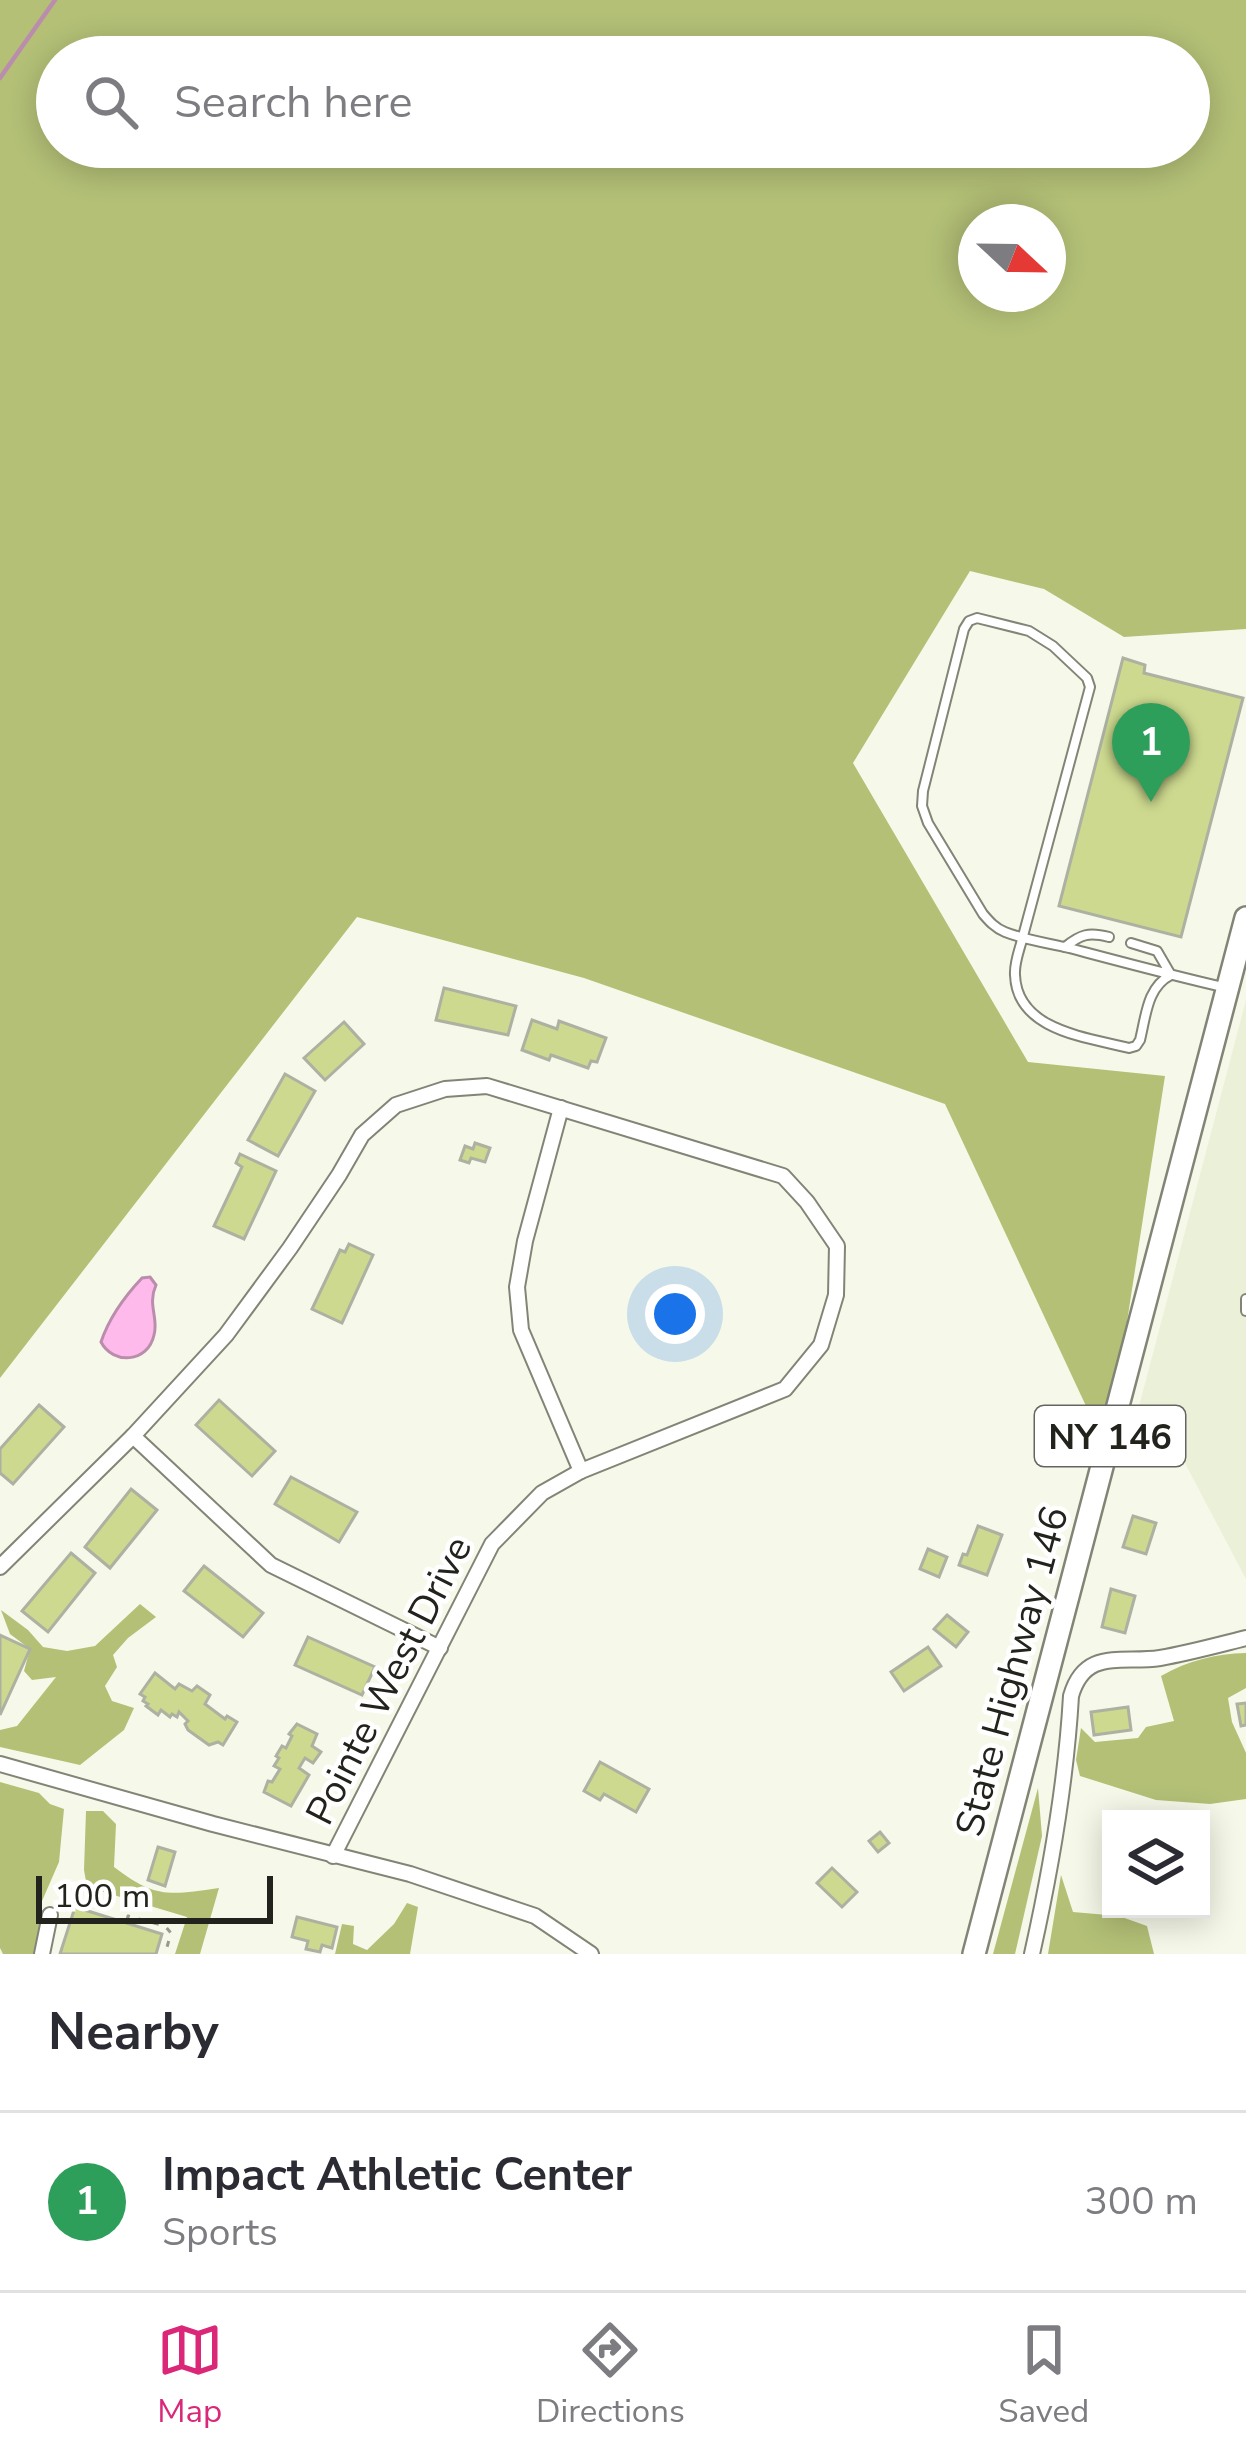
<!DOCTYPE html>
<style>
:root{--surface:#fff;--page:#f2f2f3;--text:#2b2b33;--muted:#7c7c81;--line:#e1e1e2;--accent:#db2777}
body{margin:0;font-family:"Nunito Sans",sans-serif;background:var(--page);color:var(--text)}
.controls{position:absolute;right:36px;bottom:36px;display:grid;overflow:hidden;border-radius:0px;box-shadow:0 6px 30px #0003}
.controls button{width:108px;height:108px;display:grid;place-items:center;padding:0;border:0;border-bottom:3px solid var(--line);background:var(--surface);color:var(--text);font:60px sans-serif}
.compass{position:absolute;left:958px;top:204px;width:108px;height:108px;border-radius:50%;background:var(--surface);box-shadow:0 6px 30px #0003;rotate:112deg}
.scale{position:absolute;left:36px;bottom:30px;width:237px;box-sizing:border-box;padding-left:12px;border:6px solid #22231d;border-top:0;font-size:33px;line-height:42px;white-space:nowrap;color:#22231d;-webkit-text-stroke:9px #fff;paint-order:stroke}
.you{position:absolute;left:675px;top:1314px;width:42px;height:42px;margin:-30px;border:9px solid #fff;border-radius:50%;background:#1a73e8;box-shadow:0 0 0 18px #1a73e833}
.badge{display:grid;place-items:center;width:78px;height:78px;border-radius:50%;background:var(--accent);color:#fff;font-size:39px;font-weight:700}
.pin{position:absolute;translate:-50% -99px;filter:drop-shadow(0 3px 6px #0008)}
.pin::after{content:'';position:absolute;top:63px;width:42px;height:36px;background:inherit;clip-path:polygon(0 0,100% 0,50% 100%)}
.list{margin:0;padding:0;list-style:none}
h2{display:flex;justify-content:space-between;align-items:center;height:156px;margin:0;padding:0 48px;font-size:51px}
h2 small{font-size:39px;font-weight:400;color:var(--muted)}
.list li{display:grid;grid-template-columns:78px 1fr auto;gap:36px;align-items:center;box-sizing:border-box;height:180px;padding:0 48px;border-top:3px solid var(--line)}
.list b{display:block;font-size:45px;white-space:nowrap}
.list p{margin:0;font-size:39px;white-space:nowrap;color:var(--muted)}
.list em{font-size:39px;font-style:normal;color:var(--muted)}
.icon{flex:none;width:66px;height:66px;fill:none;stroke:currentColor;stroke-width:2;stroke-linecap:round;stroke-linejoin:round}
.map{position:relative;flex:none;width:1246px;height:1954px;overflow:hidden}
.search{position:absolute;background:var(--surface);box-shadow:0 6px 30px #0003;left:36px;right:36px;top:36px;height:132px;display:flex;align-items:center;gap:30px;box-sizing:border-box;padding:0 42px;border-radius:66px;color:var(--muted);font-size:45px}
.sheet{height:336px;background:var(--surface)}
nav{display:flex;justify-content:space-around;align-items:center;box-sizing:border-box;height:168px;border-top:3px solid var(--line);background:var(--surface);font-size:33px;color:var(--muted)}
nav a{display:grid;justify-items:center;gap:6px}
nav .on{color:var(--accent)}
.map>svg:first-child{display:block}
.built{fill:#ebf0d8}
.forest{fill:#b3c076;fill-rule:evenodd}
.water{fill:#fdbaeb;stroke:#bb8dad;stroke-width:3}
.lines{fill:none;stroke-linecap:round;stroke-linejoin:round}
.stream{stroke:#bb8dad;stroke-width:4.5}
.building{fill:#ccd98e;stroke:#adb1a1;stroke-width:3}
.service-casing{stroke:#828576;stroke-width:12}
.minor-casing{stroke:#828576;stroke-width:18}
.primary-casing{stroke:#828576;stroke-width:26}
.path{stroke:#999b8f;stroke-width:3;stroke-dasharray:6 9;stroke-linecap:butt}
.service{stroke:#fff;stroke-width:8}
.minor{stroke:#fff;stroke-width:14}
.primary{stroke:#fff;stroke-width:21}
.labels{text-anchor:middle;stroke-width:9;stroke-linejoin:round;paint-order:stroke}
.shield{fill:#fff;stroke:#646561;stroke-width:3}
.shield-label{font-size:36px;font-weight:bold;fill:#22231d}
.street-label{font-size:39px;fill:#22231d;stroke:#fff}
</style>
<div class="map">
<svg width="1246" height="1954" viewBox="0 0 1246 1954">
<rect width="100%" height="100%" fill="#f6f9e9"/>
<path class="built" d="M1246,1000v579l-70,-133 -44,-13z"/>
<g class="forest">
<path d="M0,0h1246v629l-122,8 -80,-48 -74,-18 -117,192 175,299 137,14 -58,375 -162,-347 -361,-126 -227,-61 -357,461zM57,57h1132v90h-1132zM976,222h72v72h-72z"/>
<path d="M140,1604l16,13 -28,21 -15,17 4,12 -12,19 7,15 22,7 -10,22 -44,35 -80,-18v-17l17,-4 39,-49 -24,3 -8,-9 6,-22 -20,-15 -9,-24 27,20 15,17 24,4 28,-5z"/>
<path d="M1246,1653v35l-18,10 4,24 14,31v46l-36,5 -54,-4 -76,-24 -4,-16 5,-32 14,14 43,-4 8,-11 28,-6 -13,-45c28,-16 54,-22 85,-23z"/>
<path d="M0,1782l39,11 11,11 14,5 -5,53 -17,39 -1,25 -7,28h-31l-3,-6z"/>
<path d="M1038,1788l4,48 -27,118h-22z"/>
<path d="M86,1811h17l13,13 -2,43c42,32 55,28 105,21l-19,66h-25l12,-37 -100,-30 -3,-17z"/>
<path d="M1061,1875l12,37 46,4 28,10 7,28h-106z"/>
<path d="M407,1903l11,4 -8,47h-75l7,-30 12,2 -1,18 14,6 27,-26z"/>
</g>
<path class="water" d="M150,1277l6,8c-9,20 3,33 -2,50 -6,28 -41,30 -53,7 8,-24 24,-46 41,-64z"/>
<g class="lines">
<path class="stream" d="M0,78l55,-78"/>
</g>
<g class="building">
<path d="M1123,658l22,7 -1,8 99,25 -62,239 -122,-31z"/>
<path d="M444,988l72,18 -8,29 -72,-15z"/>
<path d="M532,1020l25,9 2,-8 47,17 -9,24 -6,-1 -3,7 -37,-13 -2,5 -27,-10z"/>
<path d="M344,1022l20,22 -39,36 -21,-22z"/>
<path d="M285,1074l30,17 -37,65 -30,-16z"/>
<path d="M475,1143l15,5 -5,14 -14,-4 -2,5 -9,-3 5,-14 8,3z"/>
<path d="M240,1154l36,17 -32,68 -30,-13 28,-59 -6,-4z"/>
<path d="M349,1244l24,11 -31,68 -30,-14 28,-59 5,2z"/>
<path d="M219,1400l56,51 -23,25 -56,-51z"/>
<path d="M39,1405l25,22 -51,57 -13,-11v-24z"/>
<path d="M291,1477l66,35 -18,30 -64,-38z"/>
<path d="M131,1489l26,21 -47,58 -25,-21z"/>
<path d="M1133,1516l23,7 -10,31 -23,-7z"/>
<path d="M978,1526l24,9 -15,40 -28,-10 4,-11 4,1z"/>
<path d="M928,1549l19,8 -8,20 -19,-8z"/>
<path d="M71,1553l24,20 -47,59 -26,-21z"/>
<path d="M204,1566l59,47 -20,24 -59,-46z"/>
<path d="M1111,1589l24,7 -10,37 -23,-6z"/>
<path d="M947,1615l21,17 -12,15 -22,-18z"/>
<path d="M0,1635l30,14 -30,66z"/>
<path d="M308,1637l67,30 -13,28 -67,-30z"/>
<path d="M928,1647l13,19 -37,25 -13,-19z"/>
<path d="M155,1673l20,16 4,-5 13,7 5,-5 13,9 -5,9 20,15 2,-3 10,6 -14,23 -5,-3 -9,3 -21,-15 -3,-6 3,-3 -9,-9 -2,5 -5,-3 -2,3 -9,-7 -3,5 -12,-9 2,-2 -5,-3 2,-4 -5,-3z"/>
<path d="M1246,1703v22l-5,1 -4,-22z"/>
<path d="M1128,1707l3,23 -37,5 -3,-23z"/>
<path d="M297,1724l20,10 -5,12 9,6 -8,11 -8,-5 -6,10 10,7 -18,31 -27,-14 4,-11 4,1 8,-13 -6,-3 5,-8 -3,-2 6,-10 4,2 6,-12 -3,-2z"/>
<path d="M600,1762l49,27 -13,23 -32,-18 -4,6 -16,-9z"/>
<path d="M880,1832l9,11 -11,9 -9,-11z"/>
<path d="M158,1847l17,5 -10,34 -17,-6z"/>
<path d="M832,1868l25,24 -15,15 -25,-24z"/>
<path d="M75,1907l87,27 -6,20h-96z"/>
<path d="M297,1917l40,10 -5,21 -10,-3 -2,7 -14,-3 2,-8 -16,-4z"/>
</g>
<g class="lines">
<g class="service-casing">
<g id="service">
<path d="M1131,943l26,8 14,24c-24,12 -25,41 -31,65l-4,6 -7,2c-42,-11 -112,-17 -114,-73 -1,-13 5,-26 8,-39l67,-249 -3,-9 -34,-32 -24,-15 -52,-13 -8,3 -5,8 -41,162 -1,15 6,17 55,91c6,7 12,14 22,18 20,8 43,11 64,16 53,14 105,28 158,40"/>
<path d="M1065,947c16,-13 24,-15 44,-10"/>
<path d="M1246,1299v12"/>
</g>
</g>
<g class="minor-casing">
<g id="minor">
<path d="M561,1108l-36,133 -8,46 4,43 60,141"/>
<path d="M133,1436l138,129 169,83"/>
<path d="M0,1567l133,-131 93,-101 64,-87 49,-73 23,-40 34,-30 49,-16 42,-3 296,90 24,26 30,44 -1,49 -15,50 -36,44 -204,82 -39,22 -50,51 -159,312"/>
<path d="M0,1764l213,60 197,50 125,42 56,38"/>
<path d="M42,1954l8,-39"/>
<path d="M1032,1954c19,-85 34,-171 39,-258 14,-49 52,-32 89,-38 29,-5 58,-13 86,-20"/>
</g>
</g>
<g class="primary-casing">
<path id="primary" d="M974,1954l272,-1036"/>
</g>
<path class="path" d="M127,1920l1,-4 37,10 6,7 -6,21"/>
<use href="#service" class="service"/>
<use href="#minor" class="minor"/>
<use href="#primary" class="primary"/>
</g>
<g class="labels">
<rect class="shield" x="1035" y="1406" width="150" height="60" rx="9"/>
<g class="shield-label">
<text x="1110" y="1449">NY 146</text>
</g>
<g class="street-label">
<text transform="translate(1011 1671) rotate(-75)" y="14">State Highway 146</text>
<text transform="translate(388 1680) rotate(-63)" y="14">Pointe West Drive</text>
</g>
</g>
</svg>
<div class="controls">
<button><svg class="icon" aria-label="layers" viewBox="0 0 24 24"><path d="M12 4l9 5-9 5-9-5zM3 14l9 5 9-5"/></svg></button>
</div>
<svg class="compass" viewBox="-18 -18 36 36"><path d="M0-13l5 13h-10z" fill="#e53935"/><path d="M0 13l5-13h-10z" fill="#7c7c81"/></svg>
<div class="scale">100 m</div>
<div class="you"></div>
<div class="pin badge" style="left:1151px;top:802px;background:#2e9e5b">1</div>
<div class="search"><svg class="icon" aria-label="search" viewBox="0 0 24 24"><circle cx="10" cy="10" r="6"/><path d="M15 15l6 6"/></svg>Search here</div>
</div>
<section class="sheet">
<h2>Nearby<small></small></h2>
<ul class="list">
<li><span class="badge" style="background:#2e9e5b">1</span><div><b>Impact Athletic Center</b><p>Sports</p></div><em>300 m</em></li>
</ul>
</section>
<nav>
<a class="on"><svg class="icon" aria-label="map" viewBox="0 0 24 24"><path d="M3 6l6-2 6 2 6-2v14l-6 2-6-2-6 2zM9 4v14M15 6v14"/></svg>Map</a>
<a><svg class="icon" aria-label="directions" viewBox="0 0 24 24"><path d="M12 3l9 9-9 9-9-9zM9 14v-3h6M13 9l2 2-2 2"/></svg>Directions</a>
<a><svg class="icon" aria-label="saved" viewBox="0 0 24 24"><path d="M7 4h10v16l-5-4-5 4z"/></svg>Saved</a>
</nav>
